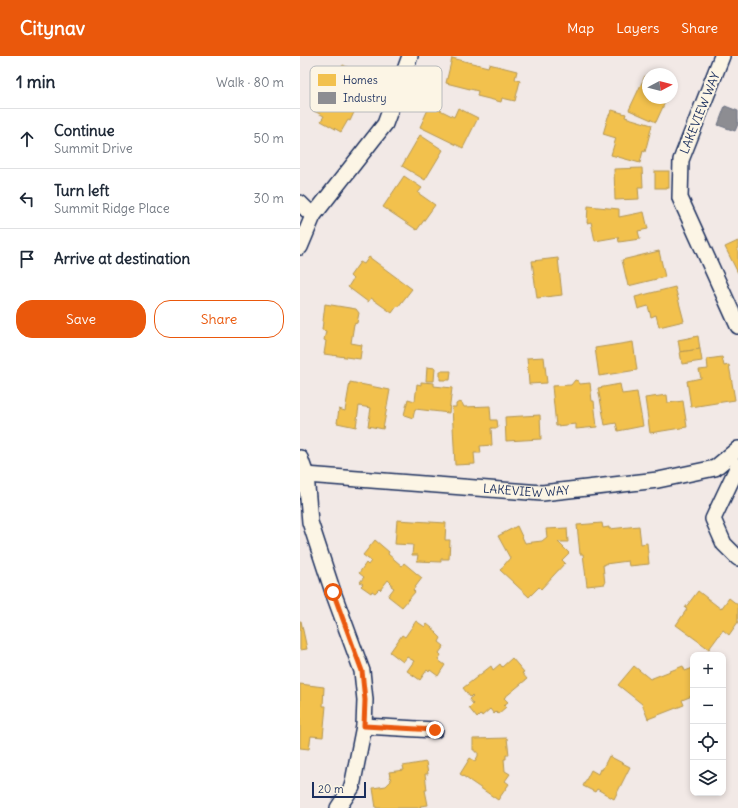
<!DOCTYPE html>
<meta charset="utf-8">
<style>
:root{--surface:#fff;--page:#f2f2f3;--text:#1f2937;--muted:#747a83;--line:#e0e1e3;--accent:#ea580c}
body{margin:0;font-family:Delius,sans-serif;background:var(--page);color:var(--text)}
.controls{position:absolute;right:12px;bottom:12px;display:grid;overflow:hidden;border-radius:8px;box-shadow:0 2px 6px #0003}
.controls button{width:36px;height:36px;display:grid;place-items:center;padding:0;border:0;border-bottom:1px solid var(--line);background:var(--surface);color:var(--text);font:20px sans-serif}
.compass{position:absolute;left:342px;top:12px;width:36px;height:36px;border-radius:50%;background:var(--surface);box-shadow:0 2px 6px #0003;rotate:83deg}
.scale{position:absolute;left:12px;bottom:10px;width:54px;box-sizing:border-box;padding-left:4px;border:2px solid #1b2f5e;border-top:0;font-size:11px;line-height:14px;white-space:nowrap;color:#1b2f5e;-webkit-text-stroke:3px #fcf5e5;paint-order:stroke}
.stop{position:absolute;width:12px;height:12px;margin:-9px;border:3px solid #ea580c;border-radius:50%;background:#fff}
.stop.end{background:#ea580c;border-color:#fff;box-shadow:0 1px 4px #0008}
.list{margin:0;padding:0;list-style:none}
h2{display:flex;justify-content:space-between;align-items:center;height:52px;margin:0;padding:0 16px;font-size:17px}
h2 small{font-size:13px;font-weight:400;color:var(--muted)}
.list li{display:grid;grid-template-columns:26px 1fr auto;gap:12px;align-items:center;box-sizing:border-box;height:60px;padding:0 16px;border-top:1px solid var(--line)}
.list b{display:block;font-size:15px;white-space:nowrap}
.list p{margin:0;font-size:13px;white-space:nowrap;color:var(--muted)}
.list em{font-size:13px;font-style:normal;color:var(--muted)}
.actions{display:flex;gap:8px;padding:12px 16px}
.actions a{flex:1;padding:9px 0;border:1px solid var(--accent);border-radius:16px;text-align:center;font-size:14px;color:var(--accent)}
.actions .main{background:var(--accent);color:#fff}
.icon{flex:none;width:22px;height:22px;fill:none;stroke:currentColor;stroke-width:2;stroke-linecap:round;stroke-linejoin:round}
.map{position:relative;flex:none;width:438px;height:752px;overflow:hidden}
header{display:flex;align-items:center;gap:24px;box-sizing:border-box;height:56px;padding:0 20px;background:var(--accent);color:#fff}
header strong{font-size:19px}
nav{display:flex;gap:22px;margin-inline-start:auto;font-size:14px}
main{display:flex}
aside{flex:1;background:var(--surface)}
.map>svg:first-child{display:block}
.homes{fill:#f2c14e;stroke:#b29553}
.industry{fill:#8d8d92;stroke:#6b7182}
.lines{fill:none;stroke-linecap:round;stroke-linejoin:round}
.minor-casing{stroke:#1b2f5e;stroke-width:18}
.minor{stroke:#fcf5e5;stroke-width:15}
.route{stroke:#ea580c;stroke-width:5}
.labels{text-anchor:middle;stroke-width:4;stroke-linejoin:round;paint-order:stroke}
.street-label{font-size:12px;fill:#1b2f5e;stroke:#fcf5e5}
.key{fill:#fcf5e5;stroke:#b8babc;stroke-width:1}
.key-label{font-size:11px;fill:#1b2f5e}
</style>
<header>
<strong>Citynav</strong>
<nav><a>Map</a><a>Layers</a><a>Share</a></nav>
</header>
<main>
<aside>
<h2>1 min<small>Walk · 80 m</small></h2>
<ul class="list">
<li><svg class="icon" aria-label="ahead" viewBox="0 0 24 24"><path d="M12 20V5M6 11l6-6 6 6"/></svg><div><b>Continue</b><p>Summit Drive</p></div><em>50 m</em></li>
<li><svg class="icon" aria-label="left" viewBox="0 0 24 24"><path d="M17 20v-9H6M10 6l-5 5 5 5"/></svg><div><b>Turn left</b><p>Summit Ridge Place</p></div><em>30 m</em></li>
<li><svg class="icon" aria-label="arrive" viewBox="0 0 24 24"><path d="M6 21V4h12l-3 4 3 4H6"/></svg><div><b>Arrive at destination</b></div></li>
</ul>
<div class="actions"><a class="main">Save</a><a>Share</a></div>
</aside>
<div class="map">
<svg width="438" height="752" viewBox="0 0 438 752">
<rect width="100%" height="100%" fill="#f2e9e6"/>
<filter id="ink" filterUnits="userSpaceOnUse"><feTurbulence type="fractalNoise" baseFrequency=".025" numOctaves="2"/><feDisplacementMap in="SourceGraphic" scale="8" xChannelSelector="R" yChannelSelector="G"/><feConvolveMatrix kernelMatrix="1 2 1 2 8 2 1 2 1" color-interpolation-filters="sRGB"/></filter>
<g filter="url(#ink)">
<g class="homes">
<path d="M152,2l36,9 1,-3 28,7 -2,8 5,2 -5,20 -13,-3 -1,4 -24,-6 1,-5 -32,-8z"/>
<path d="M43,9l28,15 -12,21h-1l-2,4 1,1 -7,15 -2,-1 -7,12 -20,-11 3,-5 -12,-6 17,-32 6,3z"/>
<path d="M345,20l3,1v21h19l-11,24 -27,-12z"/>
<path d="M130,49l24,12 4,-9 20,10 -15,30 -43,-21z"/>
<path d="M312,54l14,4 -1,3 27,8 -7,27 -2,-1 -3,12 -29,-8 5,-17 -13,-4 5,-17z"/>
<path d="M120,79l23,15 -18,30 -23,-14z"/>
<path d="M342,112l1,19h-5l1,12 -24,1 -1,-31z"/>
<rect x="355" y="115" width="14" height="17"/>
<path d="M104,120l18,12 -4,5 17,12 -18,25 -34,-23z"/>
<path d="M288,150l31,3v8l25,-5 4,17 -10,2 2,8 -21,3 -1,-5 -23,4 -4,-19 -4,1z"/>
<path d="M438,185v32l-13,-26z"/>
<path d="M359,195l6,26 -37,9 -6,-26z"/>
<path d="M69,201l43,32 -14,18 -1,-1 -5,7 -21,-15 -3,4 -20,-15 5,-8 -3,-3 10,-14 4,2z"/>
<path d="M258,202l4,37 -25,3 -5,-37z"/>
<path d="M375,231l9,34 -25,6 -3,-12 -5,2 -3,-11 -10,3 -3,-12z"/>
<path d="M25,248l31,5 3,4 -2,10 -3,1 -3,19 11,2 -2,14 -36,-5 2,-13 -2,-1 2,-9 -4,-1z"/>
<path d="M398,280l2,13 -20,3 -2,-12z"/>
<path d="M333,286l4,28 -38,6 -4,-28z"/>
<path d="M400,293l2,12 -20,3 -2,-12z"/>
<path d="M244,301l3,26 -18,1 -2,-26z"/>
<path d="M422,301l2,9 5,-1 6,35 -44,7 -4,-26 14,-3 -2,-8 9,-1 -1,-10z"/>
<path d="M127,311l8,1 -1,13h-8z"/>
<path d="M140,315h11l-1,9h-10z"/>
<path d="M275,324l3,1 2,3 10,-1 2,18h2l3,26 -21,2v-5l-20,2 -4,-40 19,-1z"/>
<path d="M50,326l40,8 -7,39 -15,-3 3,-18 -12,-2 -3,21 -19,-4 2,-14 6,2z"/>
<path d="M121,326l13,1v3l18,2 -3,25 -34,-4 -2,9 -9,-3 4,-16 7,2 2,-17 4,1z"/>
<path d="M320,328l2,10 15,-2 6,34 -25,5 -2,-8 -11,2 -7,-37z"/>
<path d="M367,339l1,8 15,-2 4,26 -37,6 -5,-35z"/>
<path d="M159,346l3,1 2,4 26,-1 1,14h6l1,8h-7l1,17 -12,1 1,7h-7l1,11 -20,1 -3,-58h4v-3z"/>
<path d="M240,359l1,24 -35,2 -1,-24z"/>
<path d="M97,464l49,3 -1,17h5l-1,19h-8v3l-24,-1 1,-6h-6l1,-10 -18,-1z"/>
<path d="M302,467l1,5 6,-1v2l30,-3 2,18 6,-1 2,21 -20,2 -1,-5 -23,3v1h-2l2,19 -18,2 -4,-32h-3l-3,-29z"/>
<path d="M217,470l8,17 17,-2 5,-4 -1,-8 21,-1 1,14h-10l11,11 -7,7 3,3 -24,26 -2,-2 -10,10 -29,-27 10,-12 -12,-22z"/>
<path d="M75,484l14,12 -1,2 14,12 2,-3 18,15 -9,12 2,2 -13,15 -14,-11 6,-8 -3,-2 1,-2 -4,-4 -8,10 -1,-1 -4,4 -3,-2 -1,2 -10,-7 2,-2 -3,-2 4,-5 -5,-4 7,-10 2,2 3,-4 -8,-6z"/>
<path d="M398,535l23,18 8,-11 9,7v17l-9,13 -6,-5 -14,19 -33,-24 11,-16 -2,-1z"/>
<path d="M0,565h1l6,28 -7,1z"/>
<path d="M116,565l9,6 2,-3 10,8 -1,1 5,5 -2,4 5,4 -5,7 2,2 -3,5 7,5 -7,11 -8,-6 -1,2 -2,-2 -7,10 -13,-9 7,-10 -7,-4 -4,5 -13,-10 12,-17 3,2z"/>
<path d="M212,602l12,14 -2,1 5,6 -23,19 4,4 -4,3 2,2 -8,7 -2,-2 -2,2 -4,-5 -8,7 -1,-2 -4,4 -8,-10 4,-4 -4,-5 4,-3 -1,-1 -2,2 -7,-9 28,-22 2,4 7,-6 2,3z"/>
<path d="M334,610l16,13 33,-13 2,5 8,-3v26l-2,1 1,1 -10,4 2,5 -36,14 -6,-15 -24,-19z"/>
<path d="M0,628l24,3 -1,19h3l-3,31 -12,-1 -2,13 -9,-1z"/>
<path d="M207,682l2,17h-3v4h-2l1,12 5,3 -5,7 4,3 -11,16 -38,-26 10,-16 5,3 3,-5v-4h-3v-2h-2v-11z"/>
<path d="M309,700l21,11 -16,32 -17,-10 -2,3 -12,-6 8,-16 7,4 2,-5 2,1z"/>
<path d="M126,706l2,12h-3l2,16h-2l3,15 -8,1 1,2h-45l-3,-20 13,-2 5,-5 -2,-9 15,-2 -1,-4z"/>
</g>
<path class="industry" d="M425,50l13,5v13l-3,7 -17,-6z"/>
<g class="lines">
<g class="minor-casing">
<g id="minor">
<path d="M422,0l-41,104 -1,38 58,128"/>
<path d="M0,147l13,13"/>
<path d="M0,191l13,-31 72,-92 25,-68"/>
<path d="M0,402l6,17 4,47 23,70 29,79 3,29 -1,26 -12,61 -14,21"/>
<path d="M438,410l-25,53 11,25 14,14"/>
<path id="s1" d="M6,419l236,18 116,-13 57,-12 23,-19"/>
<path d="M64,670l71,4"/>
</g>
</g>
<use href="#minor" class="minor"/>
</g>
</g>
<g class="lines" filter="url(#ink)">
<path class="route" d="M33,536l29,79 3,29 -1,26 71,4"/>
</g>
<g class="labels">
<g class="street-label">
<text transform="translate(400 57) rotate(-68)" y="4">LAKEVIEW WAY</text>
<text dy="4" stroke="none"><textPath href="#s1" startOffset="221">LAKEVIEW WAY</textPath></text>
</g>
</g>
<rect x="10" y="10" width="132" height="46" rx="6" class="key"/>
<rect x="18" y="18" width="18" height="12" fill="#f2c14e"/>
<rect x="18" y="36" width="18" height="12" fill="#8d8d92"/>
<g class="key-label">
<text x="43" y="28">Homes</text>
<text x="43" y="46">Industry</text>
</g>
</svg>
<div class="controls">
<button>+</button>
<button>−</button>
<button><svg class="icon" aria-label="locate" viewBox="0 0 24 24"><circle cx="12" cy="12" r="6"/><path d="M12 2v4M12 18v4M2 12h4M18 12h4"/></svg></button>
<button><svg class="icon" aria-label="layers" viewBox="0 0 24 24"><path d="M12 4l9 5-9 5-9-5zM3 14l9 5 9-5"/></svg></button>
</div>
<svg class="compass" viewBox="-18 -18 36 36"><path d="M0-13l5 13h-10z" fill="#e53935"/><path d="M0 13l5-13h-10z" fill="#747a83"/></svg>
<div class="scale">20 m</div>
<div class="stop" style="left:33px;top:536px"></div>
<div class="stop end" style="left:135px;top:674px"></div>
</div>
</main>
